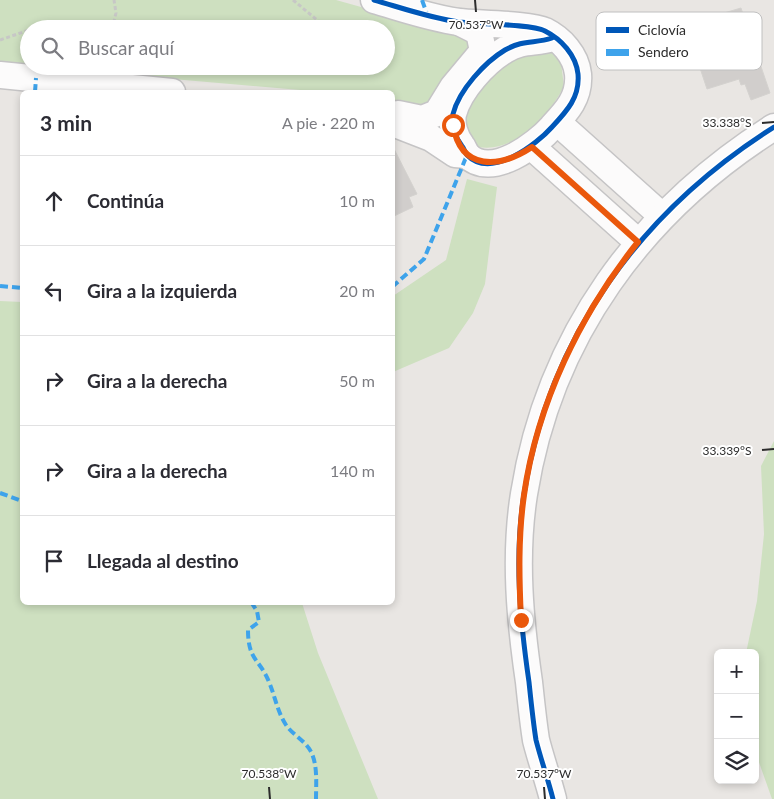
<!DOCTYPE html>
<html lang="es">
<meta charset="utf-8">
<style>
:root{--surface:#fff;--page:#f2f2f3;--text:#2b2b33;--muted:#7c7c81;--line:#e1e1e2}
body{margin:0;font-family:Lato,sans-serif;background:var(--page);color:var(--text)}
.controls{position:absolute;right:15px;bottom:15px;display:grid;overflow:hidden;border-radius:8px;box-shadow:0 2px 8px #0003}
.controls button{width:45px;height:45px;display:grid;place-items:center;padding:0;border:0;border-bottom:1px solid var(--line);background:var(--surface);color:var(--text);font:25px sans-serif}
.stop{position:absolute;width:15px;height:15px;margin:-11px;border:4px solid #ea580c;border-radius:50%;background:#fff}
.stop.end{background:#ea580c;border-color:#fff;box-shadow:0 1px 5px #0008}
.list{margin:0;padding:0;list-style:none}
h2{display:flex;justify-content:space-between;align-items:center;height:65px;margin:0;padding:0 20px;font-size:21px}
h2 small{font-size:16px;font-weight:400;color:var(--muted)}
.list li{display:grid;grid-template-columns:32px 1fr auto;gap:15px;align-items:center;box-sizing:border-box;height:90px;padding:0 20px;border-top:1px solid var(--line)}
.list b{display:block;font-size:19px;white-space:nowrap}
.list em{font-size:16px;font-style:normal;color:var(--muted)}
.icon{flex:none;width:28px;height:28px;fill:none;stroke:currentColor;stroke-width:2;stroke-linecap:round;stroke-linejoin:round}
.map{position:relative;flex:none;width:774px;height:799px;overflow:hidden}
.search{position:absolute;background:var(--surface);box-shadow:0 2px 8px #0003;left:20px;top:20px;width:375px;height:55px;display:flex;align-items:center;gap:12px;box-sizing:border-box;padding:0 18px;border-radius:28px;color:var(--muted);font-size:19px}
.panel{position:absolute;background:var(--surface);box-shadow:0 2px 8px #0003;left:20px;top:90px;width:375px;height:515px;border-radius:8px}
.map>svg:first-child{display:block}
.green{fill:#cee0c0;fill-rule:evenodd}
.building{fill:#d1cecc;stroke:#d4d2cf}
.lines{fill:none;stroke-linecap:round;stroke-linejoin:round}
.minor-casing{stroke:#c5c4c5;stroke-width:29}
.path{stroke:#c7c7c6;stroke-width:3;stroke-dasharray:4 2.5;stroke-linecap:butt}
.minor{stroke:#fcfbfb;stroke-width:26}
.quiet{stroke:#3ea3eb;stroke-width:4;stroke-dasharray:8 4;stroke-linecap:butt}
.cycleway-casing{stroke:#fff;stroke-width:8}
.cycleway{stroke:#0057b8;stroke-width:5}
.route{stroke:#ea580c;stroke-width:6}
.ticks{fill:none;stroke:#2c2c2c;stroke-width:2}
.key{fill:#fff;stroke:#c0c0c0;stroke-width:1}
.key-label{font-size:14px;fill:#2c2c2c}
.ticks-label{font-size:12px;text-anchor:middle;fill:#2c2c2c;stroke:#fff;stroke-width:4;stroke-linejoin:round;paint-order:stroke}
</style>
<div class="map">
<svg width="774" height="799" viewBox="0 0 774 799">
<rect width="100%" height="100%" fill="#e9e6e3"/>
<g class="green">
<path d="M0,0h336l143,40 -57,71 -29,-8 -1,-11h-69l-323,-28zM29,29h357v37h-357z"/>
<path d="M550,50l11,13 3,23c-16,33 -58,76 -97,57l-5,-34 36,-46z"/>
<path d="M467,179l30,8 -12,97 -12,29 -24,35 -56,24v-76l53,-36z"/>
<path d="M0,301l22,1v300l280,1 16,50 60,146h-378z"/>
<path d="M774,441v358h-2l-17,-48v-98h-9l11,-52 7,-67 -3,-68z"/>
</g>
<g class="building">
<path d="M741,8l29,85 -19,7 -6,-16 -4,1 -2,-6 -32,10 -17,-51 38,-13 -4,-12z"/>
<path d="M392,145l25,49 -8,3 4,10 -21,10z"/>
</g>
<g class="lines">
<g class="minor-casing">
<g id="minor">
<path d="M374,0c28,8 56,18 85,22 18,2 72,2 86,9 16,8 31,24 33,43 2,23 -11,37 -26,53 -15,17 -61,53 -85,28 -2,-2 -3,-7 -5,-9 -7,-9 -11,-22 -9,-32 6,-24 32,-52 52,-64 19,-11 30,-6 47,-12"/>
<path d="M0,75l172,17"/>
<path d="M392,118l6,-4 24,5 15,-6 16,-26 30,-36 -4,-19 -20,-10"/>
<path d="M557,122l105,94"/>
<path d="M395,124l36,14 24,16 12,1"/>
<path d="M532,147l106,95"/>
<path d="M553,799c-5,-20 -12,-39 -17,-59 -3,-19 -5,-39 -7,-58 -9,-62 -15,-125 -5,-188 25,-158 117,-283 250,-367"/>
</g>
</g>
<g class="path">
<path d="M293,0l35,29"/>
<path d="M31,29l27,-4 19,4"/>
<path d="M112,29l4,-16 -2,-13"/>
<path d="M0,40l29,-10"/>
<path d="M274,66l38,7 21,-7"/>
</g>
<use href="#minor" class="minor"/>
<g class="quiet">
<path d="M422,0l5,14"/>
<path d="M35,92l1,-14"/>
<path d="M0,286l22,2"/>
<path d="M392,287l32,-28 43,-104"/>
<path d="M0,493l22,8"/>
<path d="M251,602l6,9 2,11 -11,8c0,31 12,29 21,52 6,14 8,29 17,43 6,9 18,15 24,25 8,13 6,34 6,49"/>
</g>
<g class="cycleway-casing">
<g id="cycleway">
<path d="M374,0c28,8 56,18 85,22 18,2 72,2 86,9 16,8 31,24 33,43 2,23 -11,37 -26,53 -15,17 -61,53 -85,28 -2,-2 -3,-7 -5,-9 -7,-9 -11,-22 -9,-32 6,-24 32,-52 52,-64 19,-11 30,-6 47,-12"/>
<path d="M553,799c-5,-20 -12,-39 -17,-59 -3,-19 -5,-39 -7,-58 -9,-62 -15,-125 -5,-188 25,-158 117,-283 250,-367"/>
</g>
</g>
<use href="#cycleway" class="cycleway"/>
</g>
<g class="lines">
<path class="route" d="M453,125c8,47 47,43 79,22l106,95c-58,72 -101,162 -114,253 -6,42 -5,83 -3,125"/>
</g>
<path class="ticks" d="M475,0l1,12M762,123l12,-1M762,450l12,-1M269,787l1,12M544,787l1,12"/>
<rect x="596" y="12" width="166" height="58" rx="8" class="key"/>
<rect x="606" y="27" width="23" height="6" fill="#0057b8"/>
<rect x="606" y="49" width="23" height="7" fill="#3ea3eb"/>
<g class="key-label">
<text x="638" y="35">Ciclovía</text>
<text x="638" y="57">Sendero</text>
</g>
<g class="ticks-label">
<text x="476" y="29">70.537°W</text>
<text x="727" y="127">33.338°S</text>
<text x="727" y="455">33.339°S</text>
<text x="269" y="778">70.538°W</text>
<text x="544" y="778">70.537°W</text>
</g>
</svg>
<div class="controls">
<button>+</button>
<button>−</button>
<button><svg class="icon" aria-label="layers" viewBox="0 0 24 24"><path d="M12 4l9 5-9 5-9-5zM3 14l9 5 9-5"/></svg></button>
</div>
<div class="stop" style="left:453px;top:125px"></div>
<div class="stop end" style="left:521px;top:620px"></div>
<div class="search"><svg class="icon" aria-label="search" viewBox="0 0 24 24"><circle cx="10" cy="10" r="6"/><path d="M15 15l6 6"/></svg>Buscar aquí</div>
<section class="panel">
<h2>3 min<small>A pie · 220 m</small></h2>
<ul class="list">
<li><svg class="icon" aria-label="ahead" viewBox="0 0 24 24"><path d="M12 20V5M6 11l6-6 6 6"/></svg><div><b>Continúa</b></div><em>10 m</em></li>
<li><svg class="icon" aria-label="left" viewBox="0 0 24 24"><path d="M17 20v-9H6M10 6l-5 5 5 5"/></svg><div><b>Gira a la izquierda</b></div><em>20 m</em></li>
<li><svg class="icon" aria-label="right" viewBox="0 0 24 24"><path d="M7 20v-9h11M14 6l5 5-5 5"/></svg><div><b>Gira a la derecha</b></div><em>50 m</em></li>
<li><svg class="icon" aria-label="right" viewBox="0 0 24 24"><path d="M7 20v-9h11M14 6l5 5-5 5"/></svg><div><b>Gira a la derecha</b></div><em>140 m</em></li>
<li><svg class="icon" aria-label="arrive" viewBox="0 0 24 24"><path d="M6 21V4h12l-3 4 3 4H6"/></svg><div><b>Llegada al destino</b></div></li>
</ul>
</section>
</div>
